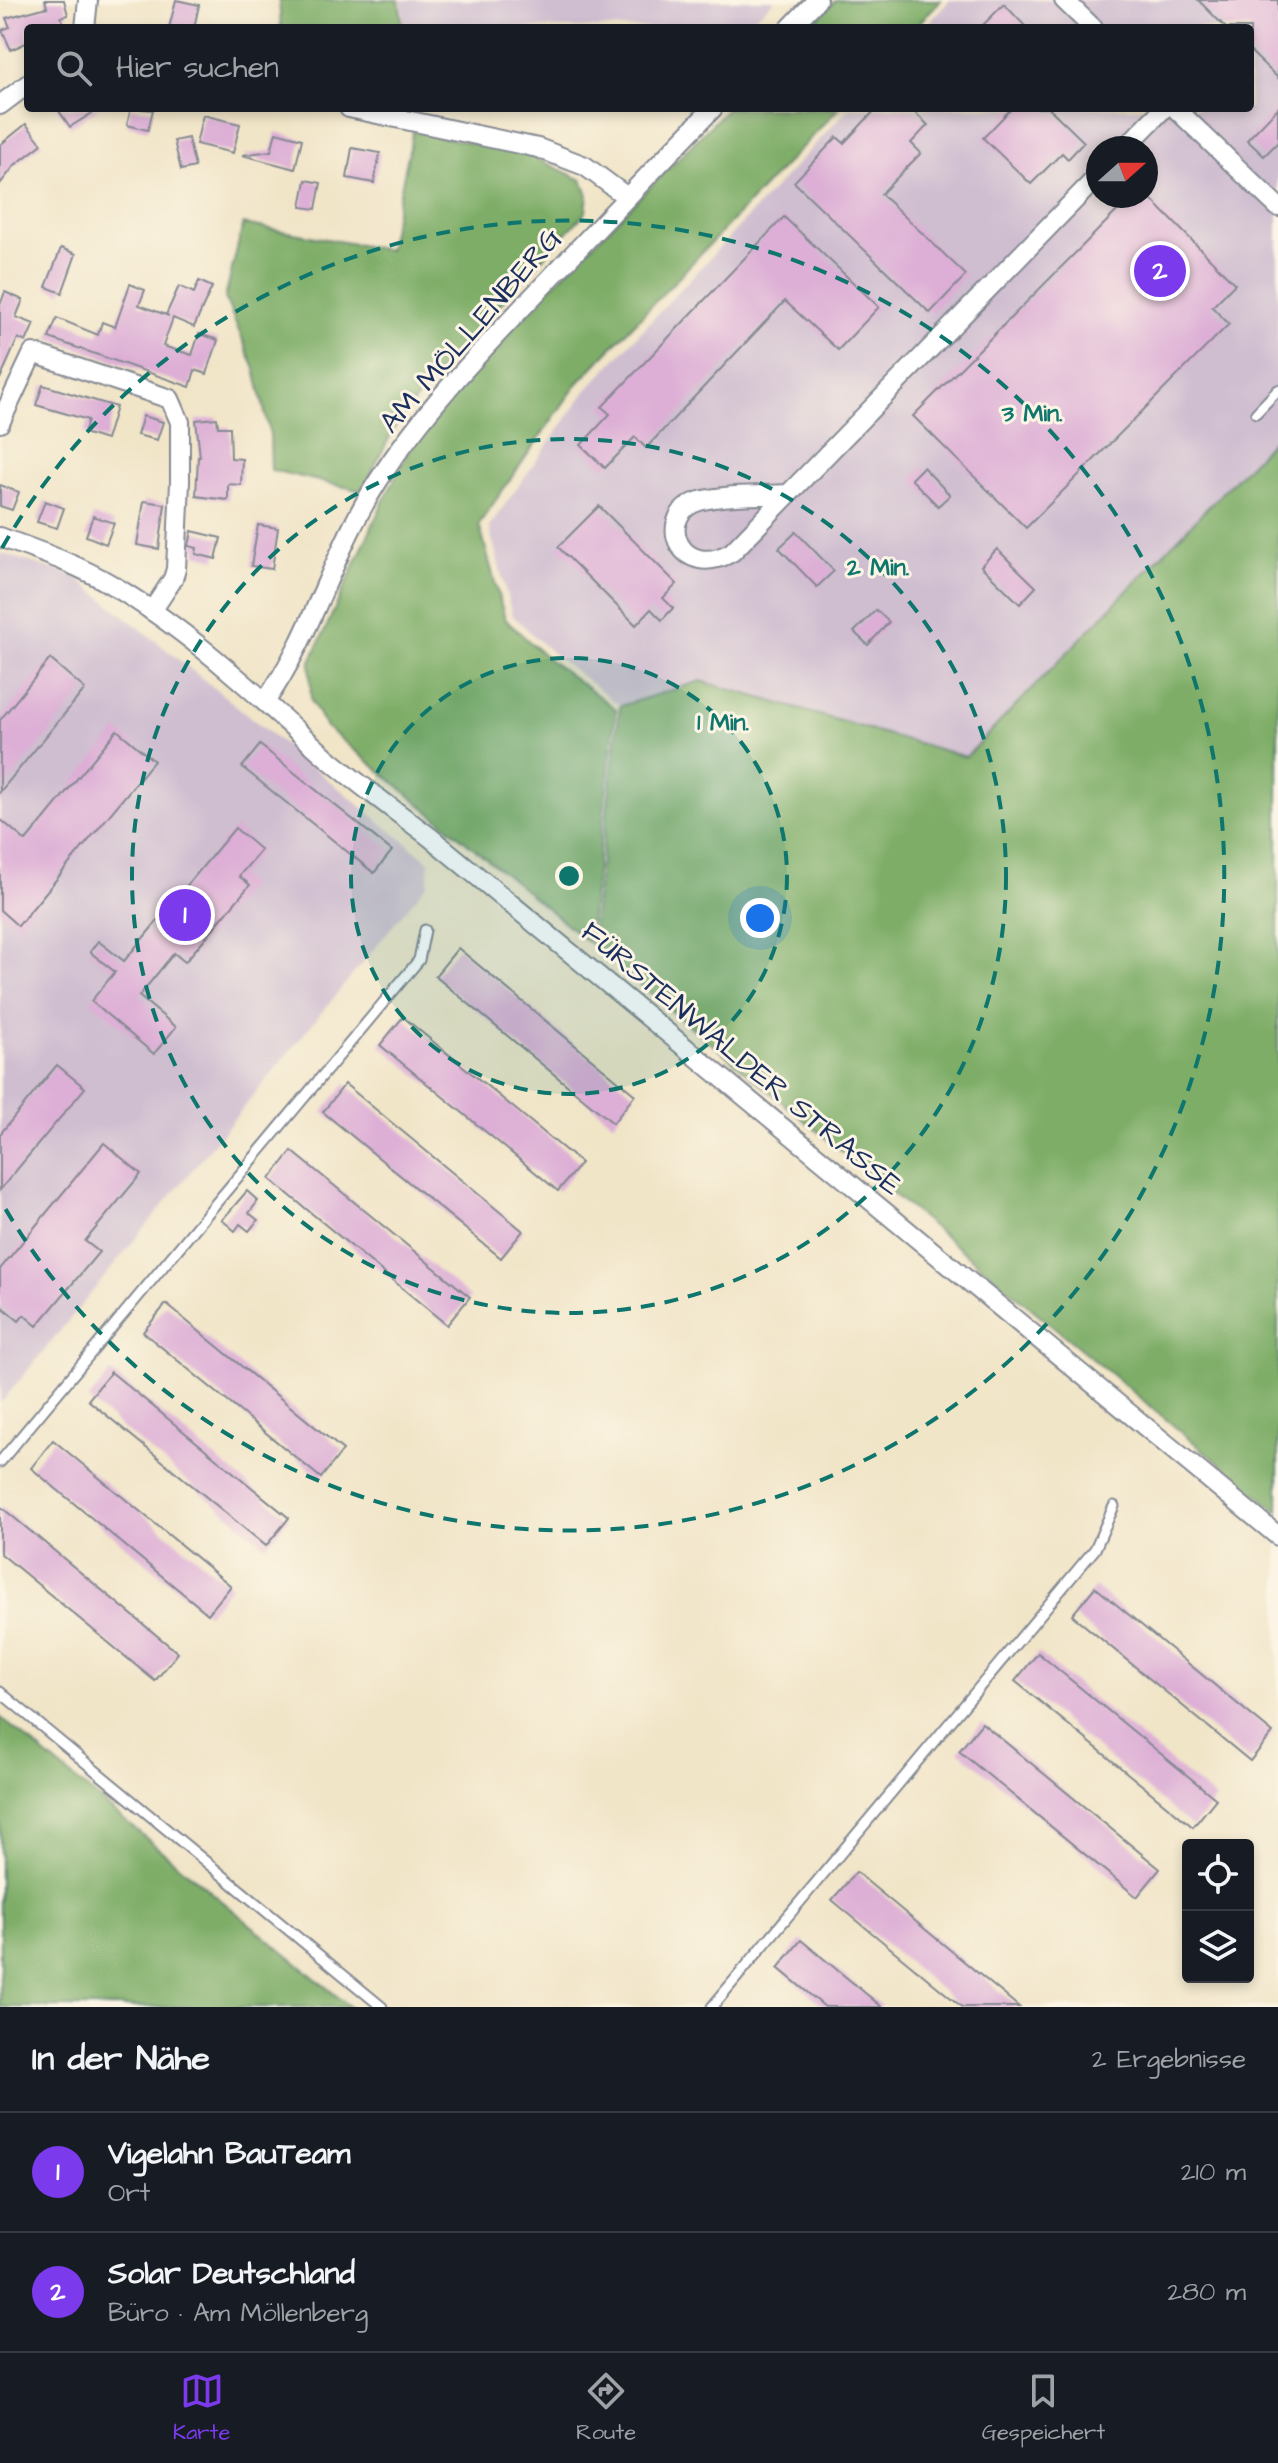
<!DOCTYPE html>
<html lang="de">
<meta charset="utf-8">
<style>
:root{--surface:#171b24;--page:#20242c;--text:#f1f3f6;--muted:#9ea1a6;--line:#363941;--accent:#7c3aed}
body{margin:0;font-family:"Architects Daughter",sans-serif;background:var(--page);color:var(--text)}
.controls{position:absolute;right:24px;bottom:24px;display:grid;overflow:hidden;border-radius:8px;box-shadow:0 4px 12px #0003}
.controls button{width:72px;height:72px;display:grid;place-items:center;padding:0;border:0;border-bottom:2px solid var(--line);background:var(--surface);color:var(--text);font:40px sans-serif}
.compass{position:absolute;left:1086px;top:136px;width:72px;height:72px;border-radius:50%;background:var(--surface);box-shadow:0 4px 12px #0003;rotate:69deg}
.you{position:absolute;left:760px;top:918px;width:28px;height:28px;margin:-20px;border:6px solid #fff;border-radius:50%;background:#1a73e8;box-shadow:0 0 0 12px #1a73e833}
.badge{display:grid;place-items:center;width:52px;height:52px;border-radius:50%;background:var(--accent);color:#fff;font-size:26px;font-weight:700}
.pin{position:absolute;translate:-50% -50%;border:4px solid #fff;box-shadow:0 2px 8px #0006}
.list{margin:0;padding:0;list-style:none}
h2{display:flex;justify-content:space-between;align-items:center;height:104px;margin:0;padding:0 32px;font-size:34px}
h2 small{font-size:26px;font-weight:400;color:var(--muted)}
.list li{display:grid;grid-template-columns:52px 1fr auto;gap:24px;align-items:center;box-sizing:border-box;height:120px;padding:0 32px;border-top:2px solid var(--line)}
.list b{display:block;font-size:30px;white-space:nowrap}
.list p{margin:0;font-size:26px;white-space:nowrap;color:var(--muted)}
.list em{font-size:26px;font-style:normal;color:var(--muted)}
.icon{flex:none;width:44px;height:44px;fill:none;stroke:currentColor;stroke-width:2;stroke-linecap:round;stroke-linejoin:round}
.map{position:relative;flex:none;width:1278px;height:2007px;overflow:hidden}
.search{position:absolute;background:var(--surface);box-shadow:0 4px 12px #0003;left:24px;right:24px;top:24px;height:88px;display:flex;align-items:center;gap:20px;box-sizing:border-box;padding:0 28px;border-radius:8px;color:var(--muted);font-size:30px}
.sheet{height:344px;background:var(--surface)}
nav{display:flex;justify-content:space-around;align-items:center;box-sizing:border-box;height:112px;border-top:2px solid var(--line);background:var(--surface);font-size:22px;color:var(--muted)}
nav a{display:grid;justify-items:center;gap:4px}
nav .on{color:var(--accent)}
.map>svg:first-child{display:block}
.industrial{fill:#cfbdd0;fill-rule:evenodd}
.forest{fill:#7ead68;stroke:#4c6e63;stroke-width:2}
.building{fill:#ddafd6}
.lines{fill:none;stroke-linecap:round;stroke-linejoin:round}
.lane-casing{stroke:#868a93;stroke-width:13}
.street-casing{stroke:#868a93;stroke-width:22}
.lane{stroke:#fff;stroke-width:9}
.street{stroke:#fff;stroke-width:18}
.ring{fill:none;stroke:#0f766e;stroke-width:4;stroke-dasharray:14 10}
.labels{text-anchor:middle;stroke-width:6;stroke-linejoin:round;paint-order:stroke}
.street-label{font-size:30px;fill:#1b2f5e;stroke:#fcf5e5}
.centre{fill:#0f766e;stroke:#fcf5e5;stroke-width:4}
.ring-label{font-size:24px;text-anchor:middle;font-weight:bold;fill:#0f766e;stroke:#fcf5e5;stroke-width:6;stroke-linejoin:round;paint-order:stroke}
</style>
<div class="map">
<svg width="1278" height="2007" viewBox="0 0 1278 2007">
<rect width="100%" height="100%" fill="#fcf5e5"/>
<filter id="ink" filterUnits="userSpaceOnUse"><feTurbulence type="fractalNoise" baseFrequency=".0125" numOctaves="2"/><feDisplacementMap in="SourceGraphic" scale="16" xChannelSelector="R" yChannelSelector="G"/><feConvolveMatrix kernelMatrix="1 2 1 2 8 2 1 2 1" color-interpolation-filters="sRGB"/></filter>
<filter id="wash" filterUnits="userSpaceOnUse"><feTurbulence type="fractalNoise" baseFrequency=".006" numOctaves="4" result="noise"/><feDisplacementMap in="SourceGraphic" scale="32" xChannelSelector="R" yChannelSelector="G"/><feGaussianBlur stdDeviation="1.8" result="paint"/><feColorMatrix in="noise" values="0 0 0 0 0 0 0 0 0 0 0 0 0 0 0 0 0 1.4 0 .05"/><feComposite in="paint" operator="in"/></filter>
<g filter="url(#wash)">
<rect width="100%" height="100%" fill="#f1e5c8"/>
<g class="industrial">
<path d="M401,0h374l-32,28h-338z"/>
<path d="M950,0h328v435l-312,322 -265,-76 -81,25 -68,-53 -40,-38 -23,-88 97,-136 263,-283h401v-80h-326zM1098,148h48v48h-48z"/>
<path d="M0,553l75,23 354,285 -1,22 -428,521z"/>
</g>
<g class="forest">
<path d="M279,0h120l4,28h-122z"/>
<path d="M836,0h105l-27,28h-106z"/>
<path d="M728,108h111l-262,276 -98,140 26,95 43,40 68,50 -28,233 -263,-216 -14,-26 -1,-37 74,-163 32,-63 50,-64z"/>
<path d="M413,131l116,24 53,25 6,15 -2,17 -138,148 -52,65 -34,66 -91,-21 -1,-35 -15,-66 -30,-71 18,-74 145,26z"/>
<path d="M1278,435v1077l-687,-568 29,-238 81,-25 265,76z"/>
<path d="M0,1717l350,290h-350z"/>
</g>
<g id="blocks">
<g class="building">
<path d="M45,0h19l4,15 -7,2 2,6 -19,5h-16v14l-17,8 -9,-20 8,-3 -4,-9 41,-11z"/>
<path d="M176,0l23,5 -5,23h-25z"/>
<path d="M1198,0h80v78l-28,-27v-23h-24z"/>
<path d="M1004,4l23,24h-47z"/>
<path d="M57,108h43l-30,19z"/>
<path d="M131,108l22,2 -5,20 -21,-5z"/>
<path d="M877,108h33l18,17 -17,18 10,10 -40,41 85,81 -36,38 -136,-131 43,-45 7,6z"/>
<path d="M1012,108h37l35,34 -16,17 -6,-6 -31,31 -48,-46z"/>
<path d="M1278,108v34l-14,14 -17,-16z"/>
<path d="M203,115l37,9 -7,29 -37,-9z"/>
<path d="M26,124l16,20 -27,21 -15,19v-39z"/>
<path d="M276,132l26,7 -7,30 -53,-14 29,-4z"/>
<path d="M188,138l7,29 -14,3 -7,-29z"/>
<path d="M352,148l28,5 -6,30 -27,-5z"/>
<path d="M306,180l15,3 -5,26 -15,-2z"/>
<path d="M1132,196h16l87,88 -23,23 17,17 -203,204 -113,-112z"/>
<path d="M784,217l95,90 -41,43 -53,-49 -139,147 -11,-11 -30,31 -24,-23 29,-31 -8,-7z"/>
<path d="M61,248l15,6 -14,39 -16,-6z"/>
<path d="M199,281l13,6 -18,40 -21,-9 -10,28 29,9 7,-21 19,6 -11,34 -12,-4 -5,17 -141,-49 8,-20 41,17 4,-13 13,5 15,-43 15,6 -6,15 30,11 -3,-1 13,-29 15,7z"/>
<path d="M5,292l18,8 -7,17 18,7 -8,18 -8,-4 -18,41v-74z"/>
<path d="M43,385l73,22 -10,33 -22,-7 4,-13 -52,-15z"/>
<path d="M143,416l20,6 -6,18 -20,-5z"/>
<path d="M217,418l1,9h12l1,31 11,1 -1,26 -13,-1v16l-32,-4 2,-39h2l-4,-37z"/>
<path d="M923,467l27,28 -12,11 -27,-27z"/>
<path d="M0,485l19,7 -7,18 -12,-4z"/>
<path d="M45,501l19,7 -7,20 -20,-6z"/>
<path d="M144,501l21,3 -6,45 -22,-4z"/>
<path d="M599,506l78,78 -14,14 10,10 -11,12 -11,-11 -15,16 -78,-78z"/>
<path d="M93,516l21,7 -8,21 -20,-8z"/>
<path d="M258,525l20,3 -6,41 -21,-3z"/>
<path d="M192,531l29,7 -5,21 -20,-5 1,-6 -8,-2z"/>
<path d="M796,532l38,39 -17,16 -38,-39z"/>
<path d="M997,549l39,38 -16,17 -39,-38z"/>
<path d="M876,610l13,12 -21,23 -14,-13z"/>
<path d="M50,659l35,30 -85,103v-72z"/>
<path d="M117,730l37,31 -136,165 -18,-16v-91l26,22z"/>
<path d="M260,745l132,106 -18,22 -132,-106z"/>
<path d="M235,828l26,22 -22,26 11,9 -65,77 -11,-9 -35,43 37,31 -22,27 -63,-53 24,-29 -25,-20 8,-11 26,20z"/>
<path d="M458,948l177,147 -22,28 -178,-147z"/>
<path d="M403,1017l178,146 -23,28 -178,-146z"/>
<path d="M57,1065l28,23 -85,102v-56z"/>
<path d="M345,1084l178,147 -22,27 -178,-146z"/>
<path d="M104,1143l37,31 -56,67 14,11 -62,74 -13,-11 -5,6 -19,-16v-36z"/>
<path d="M292,1151l178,146 -23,28 -177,-146z"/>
<path d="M247,1191l11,10 -9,12 9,7 -9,11 -9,-7 -5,7 -13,-11z"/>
<path d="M166,1304l177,146 -22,28 -178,-146z"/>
<path d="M111,1372l178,146 -23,28 -178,-146z"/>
<path d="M53,1440l178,146 -23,28 -177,-146z"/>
<path d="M0,1506l178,147 -23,28 -155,-128z"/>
<path d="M1095,1587l178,146 -23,28 -178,-146z"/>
<path d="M1038,1653l178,146 -23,28 -178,-146z"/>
<path d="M982,1723l178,146 -23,28 -178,-146z"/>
<path d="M856,1872l163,135h-57l-130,-107z"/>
<path d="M801,1940l81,67h-57l-47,-39z"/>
</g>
</g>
</g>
<g filter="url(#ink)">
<use href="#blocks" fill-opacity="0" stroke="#868a93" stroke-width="2"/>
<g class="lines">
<g class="lane-casing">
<g id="lane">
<path d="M1256,413l22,-23"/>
<path d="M0,1462l419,-502 6,-30"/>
<path d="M0,1692l382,315"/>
<path d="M712,2007l383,-458 19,-43"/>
</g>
</g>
<g class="street-casing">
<g id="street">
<path d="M1064,0l29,28"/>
<path d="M85,28l3,-28"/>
<path d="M790,28l27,-28"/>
<path d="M0,105l28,-21"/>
<path d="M349,108l189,40 47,18 42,31"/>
<path d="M1175,108l103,99"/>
<path d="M1125,148l39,-40"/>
<path d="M0,423l33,-70 137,46 10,23v60l-4,87 -3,10 -21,32"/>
<path d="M787,494c-23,2 -72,0 -93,9 -38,17 -13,78 38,49l366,-376"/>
<path d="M0,537c38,14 77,27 112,48 78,46 146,111 213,171 34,29 71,55 106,82l847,698"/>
<path d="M265,702c48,-68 68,-151 113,-221 45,-70 102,-129 159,-189 59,-62 117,-123 176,-184"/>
</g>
</g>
<use href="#lane" class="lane"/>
<use href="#street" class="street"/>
</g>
</g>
<circle cx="569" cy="876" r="218" fill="#0f766e" fill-opacity=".12"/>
<g class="ring">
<circle cx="569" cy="876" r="218"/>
<circle cx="569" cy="876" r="437"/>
<path d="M2 548A655 655 0 1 1 2 1203"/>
</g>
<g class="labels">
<g class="street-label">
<text transform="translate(470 330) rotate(-49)" y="10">AM MÖLLENBERG</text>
<text transform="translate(742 1058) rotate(40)" y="10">FÜRSTENWALDER STRASSE</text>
</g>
</g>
<circle cx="569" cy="876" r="12" class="centre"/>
<g class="ring-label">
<text x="1032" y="421">3 Min.</text>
<text x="878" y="575">2 Min.</text>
<text x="723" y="730">1 Min.</text>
</g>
</svg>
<div class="controls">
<button><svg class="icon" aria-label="locate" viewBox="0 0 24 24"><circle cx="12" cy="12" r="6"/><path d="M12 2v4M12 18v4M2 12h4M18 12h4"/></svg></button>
<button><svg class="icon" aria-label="layers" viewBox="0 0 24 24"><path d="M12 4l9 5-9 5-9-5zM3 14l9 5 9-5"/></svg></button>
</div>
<svg class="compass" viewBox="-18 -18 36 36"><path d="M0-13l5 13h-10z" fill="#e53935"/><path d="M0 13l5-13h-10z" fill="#9ea1a6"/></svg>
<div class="you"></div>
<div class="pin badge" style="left:185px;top:915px">1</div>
<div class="pin badge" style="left:1160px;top:271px">2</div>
<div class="search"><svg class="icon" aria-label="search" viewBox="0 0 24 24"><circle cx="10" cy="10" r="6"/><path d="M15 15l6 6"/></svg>Hier suchen</div>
</div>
<section class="sheet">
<h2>In der Nähe<small>2 Ergebnisse</small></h2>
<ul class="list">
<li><span class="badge">1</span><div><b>Vigelahn BauTeam</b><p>Ort</p></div><em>210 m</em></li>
<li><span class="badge">2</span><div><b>Solar Deutschland</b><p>Büro · Am Möllenberg</p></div><em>280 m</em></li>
</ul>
</section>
<nav>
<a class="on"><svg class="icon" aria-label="map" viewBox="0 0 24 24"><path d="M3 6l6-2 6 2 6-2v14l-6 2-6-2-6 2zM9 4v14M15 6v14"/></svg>Karte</a>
<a><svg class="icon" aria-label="directions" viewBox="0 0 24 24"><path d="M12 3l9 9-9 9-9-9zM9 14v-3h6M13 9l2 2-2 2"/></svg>Route</a>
<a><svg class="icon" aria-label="saved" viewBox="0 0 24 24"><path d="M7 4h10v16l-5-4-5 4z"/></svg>Gespeichert</a>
</nav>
